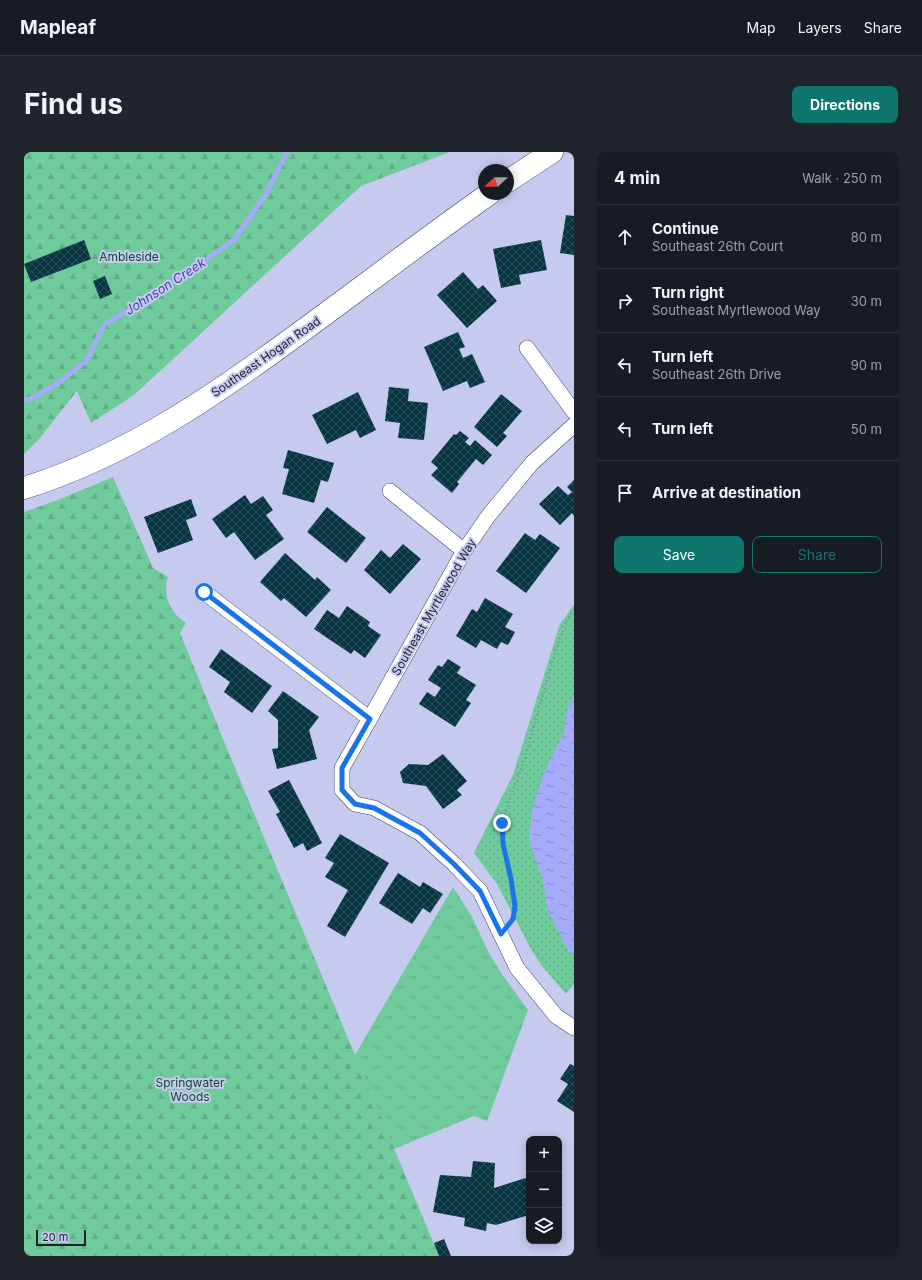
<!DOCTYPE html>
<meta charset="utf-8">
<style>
:root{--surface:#171b24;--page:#20242c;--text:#f1f3f6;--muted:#9ea1a6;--line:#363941;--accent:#0f766e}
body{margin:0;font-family:Inter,sans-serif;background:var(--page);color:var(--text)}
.controls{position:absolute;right:12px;bottom:12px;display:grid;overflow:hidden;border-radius:8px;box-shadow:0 2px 10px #0003}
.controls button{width:36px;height:36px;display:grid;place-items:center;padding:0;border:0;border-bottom:1px solid var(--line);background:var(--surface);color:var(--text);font:20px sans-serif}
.compass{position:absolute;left:454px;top:12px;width:36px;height:36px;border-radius:50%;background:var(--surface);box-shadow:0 2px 10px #0003;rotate:249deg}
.scale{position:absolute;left:12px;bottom:10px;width:50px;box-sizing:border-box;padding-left:4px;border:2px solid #1e1f2d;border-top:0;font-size:11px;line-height:14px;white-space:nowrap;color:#1e1f2d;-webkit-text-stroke:3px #c5caee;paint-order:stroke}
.stop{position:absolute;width:12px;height:12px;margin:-9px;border:3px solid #1a73e8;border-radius:50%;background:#fff}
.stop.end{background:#1a73e8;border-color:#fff;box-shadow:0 1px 4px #0008}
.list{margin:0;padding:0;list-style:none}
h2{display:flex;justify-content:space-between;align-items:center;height:52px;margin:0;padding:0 16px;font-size:17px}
h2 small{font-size:13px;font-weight:400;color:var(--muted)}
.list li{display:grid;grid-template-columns:26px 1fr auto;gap:12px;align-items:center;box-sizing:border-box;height:64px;padding:0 16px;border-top:1px solid var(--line)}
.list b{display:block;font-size:15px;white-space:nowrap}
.list p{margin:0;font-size:13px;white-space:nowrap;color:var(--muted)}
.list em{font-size:13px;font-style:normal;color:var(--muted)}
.actions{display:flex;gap:8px;padding:12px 16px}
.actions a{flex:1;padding:9px 0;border:1px solid var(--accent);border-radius:8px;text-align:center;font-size:14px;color:var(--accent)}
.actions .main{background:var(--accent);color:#fff}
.icon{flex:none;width:22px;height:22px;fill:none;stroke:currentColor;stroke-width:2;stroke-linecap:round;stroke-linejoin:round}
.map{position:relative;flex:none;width:550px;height:1104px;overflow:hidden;border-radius:8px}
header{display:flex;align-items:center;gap:24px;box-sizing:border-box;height:56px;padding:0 20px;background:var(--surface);border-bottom:1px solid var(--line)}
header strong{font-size:19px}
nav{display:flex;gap:22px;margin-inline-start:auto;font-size:14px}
.intro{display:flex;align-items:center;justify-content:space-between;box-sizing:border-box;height:96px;padding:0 24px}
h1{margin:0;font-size:28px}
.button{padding:10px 18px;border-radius:8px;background:var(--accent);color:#fff;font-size:14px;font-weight:700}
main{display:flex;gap:24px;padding:0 24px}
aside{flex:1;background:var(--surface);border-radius:8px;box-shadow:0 2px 10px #0003}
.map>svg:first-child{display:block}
.grass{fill:url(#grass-tufts)}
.forest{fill:url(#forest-firs)}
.park{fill:url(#park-dots)}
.water{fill:url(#water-ripples)}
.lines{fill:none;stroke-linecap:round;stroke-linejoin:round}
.stream{stroke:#a5abfa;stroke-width:5}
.building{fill:url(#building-cross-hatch)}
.minor-casing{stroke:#434664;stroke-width:16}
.primary-casing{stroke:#434664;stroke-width:23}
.path{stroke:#8487a3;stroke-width:2.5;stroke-dasharray:1 3;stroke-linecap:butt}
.minor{stroke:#fff;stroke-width:15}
.primary{stroke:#fff;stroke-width:22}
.route{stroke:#1a73e8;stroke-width:5}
.labels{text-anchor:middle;stroke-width:4;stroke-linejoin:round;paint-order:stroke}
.park-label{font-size:12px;fill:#12462f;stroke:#c5caee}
.street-label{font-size:12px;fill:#1e1f2d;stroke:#c5caee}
.water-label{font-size:13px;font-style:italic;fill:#4941b0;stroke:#c5caee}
</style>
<header>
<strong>Mapleaf</strong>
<nav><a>Map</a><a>Layers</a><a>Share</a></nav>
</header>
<div class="intro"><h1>Find us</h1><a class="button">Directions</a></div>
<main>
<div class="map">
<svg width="550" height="1104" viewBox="0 0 550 1104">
<defs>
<pattern id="grass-tufts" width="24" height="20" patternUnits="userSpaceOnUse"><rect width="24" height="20" fill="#6fca9c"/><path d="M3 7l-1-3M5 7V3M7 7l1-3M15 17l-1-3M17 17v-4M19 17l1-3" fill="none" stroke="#60ad87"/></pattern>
<pattern id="forest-firs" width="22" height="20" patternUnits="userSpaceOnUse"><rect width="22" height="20" fill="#6fca9c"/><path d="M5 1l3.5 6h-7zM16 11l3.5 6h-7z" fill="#60ad87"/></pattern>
<pattern id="park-dots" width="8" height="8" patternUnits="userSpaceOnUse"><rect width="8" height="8" fill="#6fca9c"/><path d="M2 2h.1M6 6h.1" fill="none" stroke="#60ad87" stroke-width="1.8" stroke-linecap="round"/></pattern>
<pattern id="water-ripples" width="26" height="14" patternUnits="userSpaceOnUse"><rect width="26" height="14" fill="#a5abfa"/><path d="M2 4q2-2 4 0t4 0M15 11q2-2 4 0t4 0" fill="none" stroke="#868bcb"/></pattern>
<pattern id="building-cross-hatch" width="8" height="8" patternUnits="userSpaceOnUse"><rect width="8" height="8" fill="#073541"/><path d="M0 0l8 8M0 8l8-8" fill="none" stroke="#2b505a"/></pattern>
</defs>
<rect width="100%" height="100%" fill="#c5caee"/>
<path class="grass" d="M429,735l19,30 17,36 12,20 27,37 -41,111 -13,-5 -80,33 -39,-94z"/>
<g class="forest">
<path d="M0,0h426l-89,34 -227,209 -43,28 -14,-32 -38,48 -15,15z"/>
<path d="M89,325l40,91 15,9c-6,18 2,36 18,46l-6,10 50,123 209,500h-415v-744l34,-12z"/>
</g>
<path class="park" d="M550,453v379l-8,10 -24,-28 -10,-15 -35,-67 -23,-31 39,-78 47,-151z"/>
<path class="water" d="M550,543v259l-6,-4 -20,-39 -6,-34 -13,-37 3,-30 11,-35 21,-43 3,-20z"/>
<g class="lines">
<path class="stream" d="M0,249l9,-3 28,-17 26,-21 17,-35 79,-49 51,-36 33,-48 20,-40"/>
</g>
<g class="building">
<path d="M542,63l8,1v39l-14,-2z"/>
<path d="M60,88l7,19 -60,23 -7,-18z"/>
<path d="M517,88l6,30 -28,5 2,9 -20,4 -8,-39z"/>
<path d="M439,120l15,17 5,-4 14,16 -30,27 -30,-33z"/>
<path d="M81,124l7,18 -12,5 -7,-18z"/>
<path d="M434,180l7,15 -6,2 4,9 9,-4 13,28 -15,6 -3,-7 -24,10 -19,-44z"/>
<path d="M365,235l20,2 -1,12 20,2 -4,37 -26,-2 2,-15 -15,-2z"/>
<path d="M334,240l18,38 -16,8 -4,-8 -29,14 -15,-29z"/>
<path d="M477,242l21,17 -19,22 4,3 -10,11 -23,-20z"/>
<path d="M436,279l9,7 -4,4 5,4 5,-6 17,15 -9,10 -7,-6 -19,23 2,2 -7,9 -21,-18 7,-7 -7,-6 23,-28 2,1z"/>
<path d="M264,298l46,13 -6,19 -7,-2 -7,23 -32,-9 7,-25 -6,-1z"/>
<path d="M550,328v36l-2,-3 -12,12 -21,-21 19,-18 10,9 4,-3 -5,-5z"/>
<path d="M221,343l6,9 12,-8 10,14 -7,5 18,24 -29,21 -21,-28 -8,6 -14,-19z"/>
<path d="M167,347l6,17 -11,4 7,20 -35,13 -14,-36z"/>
<path d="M303,355l39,31 -20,25 -39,-31z"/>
<path d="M501,381l10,7 5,-6 20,14 -34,45 -30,-22z"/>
<path d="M379,392l18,15 -31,35 -26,-24 17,-20 9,8z"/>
<path d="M261,401l30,27 2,-3 14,13 -25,27 -22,-19 -3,3 -21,-19z"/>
<path d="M461,446l28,16 -8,13 10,5 -7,13 -7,-3 -4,7 -16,-9 -5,8 -20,-12 16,-27 5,3z"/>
<path d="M323,454l23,16 -2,4 13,9 -16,23 -11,-8 -3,4 -37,-25 13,-19 12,8z"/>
<path d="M197,497l51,37 -20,27 -28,-21 6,-10 -21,-15z"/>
<path d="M424,507l13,8 -4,6 19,12 -10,15 5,3 -16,24 -36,-23 8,-12 8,5 6,-9 -13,-8 10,-15 4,2z"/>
<path d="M259,539l36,26 -10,13 8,29 -40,10 -5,-20 6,-1v-28l-10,-9z"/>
<path d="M419,602l24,27 -10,9 5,5 -19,14 -17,-23 -23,-3 -3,-11 9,-8 19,1z"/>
<path d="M265,628l33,63 -15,8 -4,-8 -9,5 -18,-34 4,-2 -12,-21z"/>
<path d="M316,682l49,29 -44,74 -18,-11 21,-36 -23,-13 9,-14 -9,-5z"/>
<path d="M374,721l22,14 3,-5 20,12 -13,19 -7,-5 -11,16 -33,-21z"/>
<path d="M546,912l4,2v46l-17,-11 11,-17 -8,-5z"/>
<path d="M449,1009l22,2 -1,25 35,-11v38l-33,10 -9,-2 -1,8 -22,-5 1,-8 -32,-6 7,-37 31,2z"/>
<path d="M420,1087l7,17h-12l-5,-13z"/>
</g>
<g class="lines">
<g class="minor-casing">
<g id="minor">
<path d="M503,196l47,64"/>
<path d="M550,273l-42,38 -43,52 -25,36 -122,217v22l13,14 19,4 46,25 34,31 26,27 37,77 39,48 18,12"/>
<path d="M366,339l74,60"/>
<path d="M180,440l166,127"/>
</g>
</g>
<g class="primary-casing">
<g id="primary">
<path d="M484,29l44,-29"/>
<path d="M0,336c106,-33 197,-97 285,-162 60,-44 119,-89 180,-132"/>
</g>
</g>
<path class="path" d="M487,768l4,-14 -4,-27 -8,-35 -2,-21 23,-62 32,-112 14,-35 4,-5"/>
<use href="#minor" class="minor"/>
<use href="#primary" class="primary"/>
</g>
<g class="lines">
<path class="route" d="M180,440l166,127 -28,49v22l13,14 19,4 46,25 34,31 26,27 21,43 12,-15 2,-13 -4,-27 -8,-35 -1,-21"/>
</g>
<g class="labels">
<g class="park-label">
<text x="105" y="109">Ambleside</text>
<text x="166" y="935">Springwater<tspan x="166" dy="14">Woods</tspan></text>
</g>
<g class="street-label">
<text transform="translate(242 205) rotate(-35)" y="4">Southeast Hogan Road</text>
<text transform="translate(410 455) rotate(-60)" y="4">Southeast Myrtlewood Way</text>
</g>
<g class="water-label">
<text transform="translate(141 134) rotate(-33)" y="5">Johnson Creek</text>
</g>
</g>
</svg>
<div class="controls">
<button>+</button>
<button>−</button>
<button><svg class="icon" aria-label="layers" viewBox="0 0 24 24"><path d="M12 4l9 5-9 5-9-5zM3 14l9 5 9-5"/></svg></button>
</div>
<svg class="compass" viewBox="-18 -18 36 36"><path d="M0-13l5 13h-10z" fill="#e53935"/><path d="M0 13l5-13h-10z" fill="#9ea1a6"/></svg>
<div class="scale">20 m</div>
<div class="stop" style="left:180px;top:440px"></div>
<div class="stop end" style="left:478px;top:671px"></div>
</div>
<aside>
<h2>4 min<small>Walk · 250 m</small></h2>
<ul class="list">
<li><svg class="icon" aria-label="ahead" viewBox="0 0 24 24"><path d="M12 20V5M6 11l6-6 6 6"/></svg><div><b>Continue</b><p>Southeast 26th Court</p></div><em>80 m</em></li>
<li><svg class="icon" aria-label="right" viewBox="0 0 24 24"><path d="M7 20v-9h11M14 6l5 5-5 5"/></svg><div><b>Turn right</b><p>Southeast Myrtlewood Way</p></div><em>30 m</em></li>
<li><svg class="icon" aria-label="left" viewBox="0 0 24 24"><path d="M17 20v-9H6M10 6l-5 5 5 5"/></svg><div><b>Turn left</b><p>Southeast 26th Drive</p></div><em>90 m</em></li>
<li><svg class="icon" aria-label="left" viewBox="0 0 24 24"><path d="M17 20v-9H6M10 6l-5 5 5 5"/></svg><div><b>Turn left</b></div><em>50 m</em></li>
<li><svg class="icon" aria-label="arrive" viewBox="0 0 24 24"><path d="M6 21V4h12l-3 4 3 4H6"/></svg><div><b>Arrive at destination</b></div></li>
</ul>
<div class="actions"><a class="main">Save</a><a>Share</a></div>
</aside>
</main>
